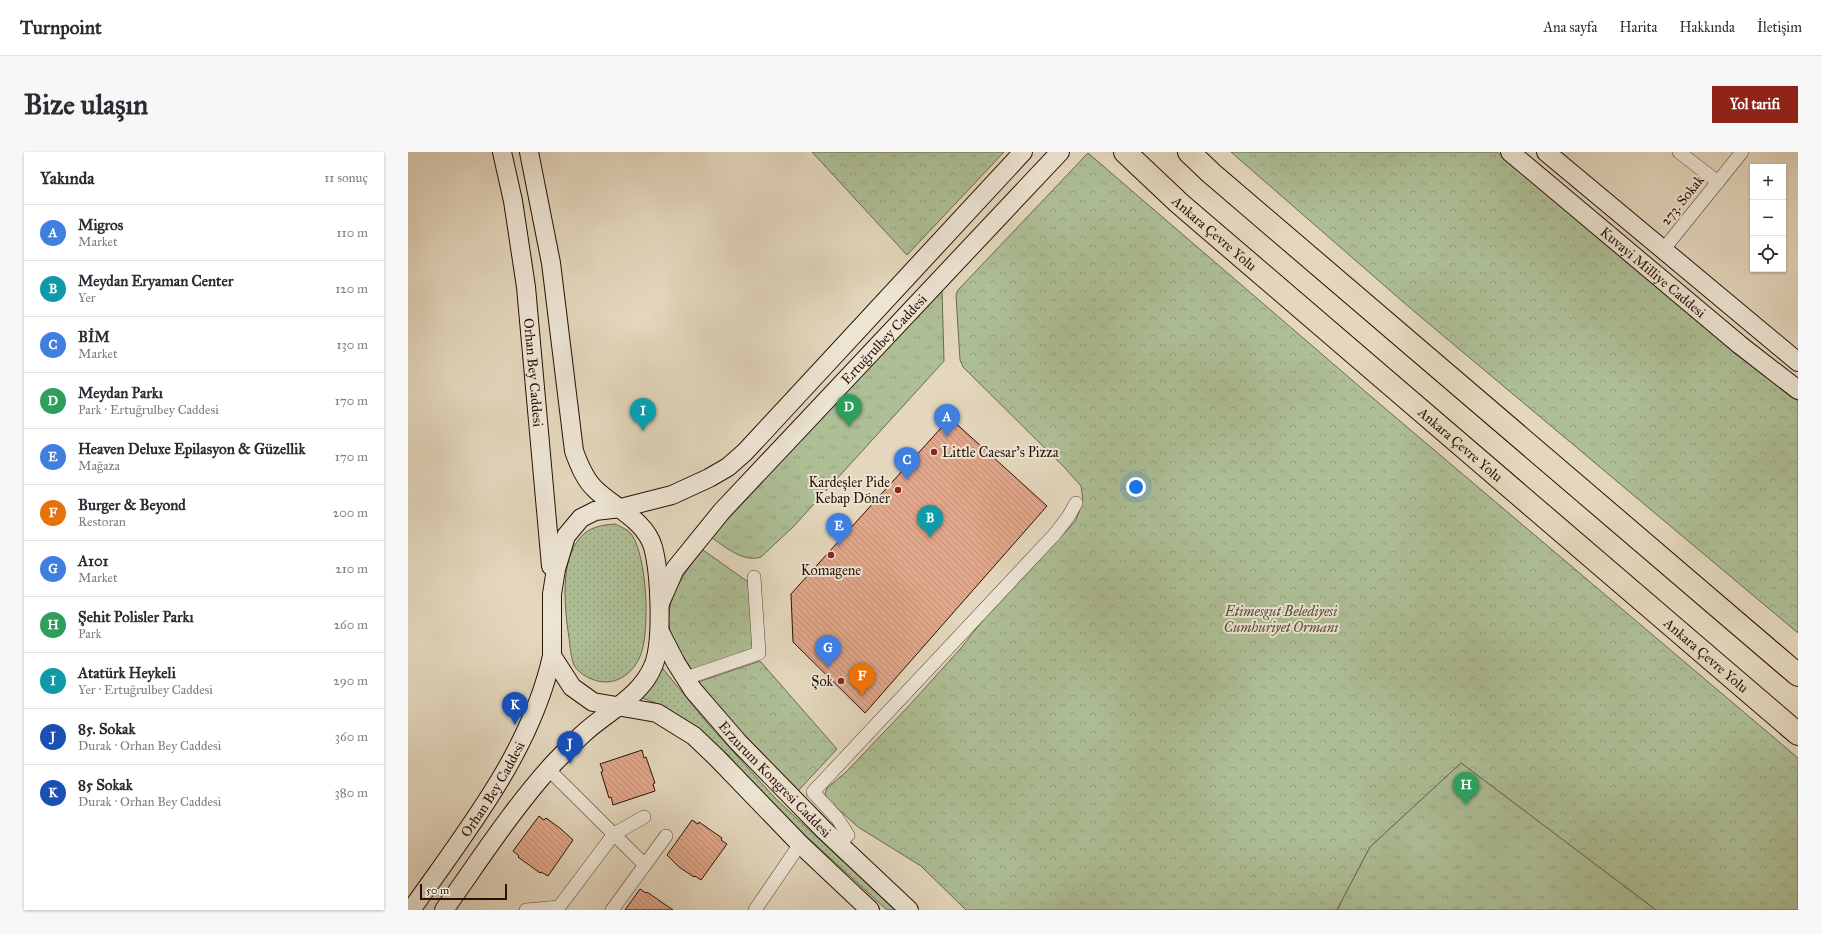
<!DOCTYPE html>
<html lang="tr">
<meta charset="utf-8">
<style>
:root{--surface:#fff;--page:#f7f7f7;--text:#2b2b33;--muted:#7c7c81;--line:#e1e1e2;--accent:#8f2418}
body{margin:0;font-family:"IM FELL Great Primer",serif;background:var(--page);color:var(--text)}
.controls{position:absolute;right:12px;top:12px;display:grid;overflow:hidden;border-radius:0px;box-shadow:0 1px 3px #0004}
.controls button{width:36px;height:36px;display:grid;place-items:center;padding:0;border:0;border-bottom:1px solid var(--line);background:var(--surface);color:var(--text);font:20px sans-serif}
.scale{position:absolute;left:12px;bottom:10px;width:87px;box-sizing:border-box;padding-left:4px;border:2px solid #281105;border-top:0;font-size:11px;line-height:14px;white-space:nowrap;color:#281105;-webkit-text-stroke:3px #ede5d4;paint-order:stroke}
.you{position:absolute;left:728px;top:335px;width:14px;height:14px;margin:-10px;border:3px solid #fff;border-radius:50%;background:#1a73e8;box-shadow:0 0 0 6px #1a73e833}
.badge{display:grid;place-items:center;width:26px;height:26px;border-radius:50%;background:var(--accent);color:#fff;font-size:13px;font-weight:700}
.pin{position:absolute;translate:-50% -33px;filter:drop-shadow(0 1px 2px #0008)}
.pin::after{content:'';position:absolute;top:21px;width:14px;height:12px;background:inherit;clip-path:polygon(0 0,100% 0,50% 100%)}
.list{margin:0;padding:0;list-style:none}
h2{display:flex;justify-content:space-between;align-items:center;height:52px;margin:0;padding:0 16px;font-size:17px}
h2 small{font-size:13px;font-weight:400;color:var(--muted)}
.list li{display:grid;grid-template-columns:26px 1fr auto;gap:12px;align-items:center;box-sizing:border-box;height:56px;padding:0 16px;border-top:1px solid var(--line)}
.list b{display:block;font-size:15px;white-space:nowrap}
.list p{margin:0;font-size:13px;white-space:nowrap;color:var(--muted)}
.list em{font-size:13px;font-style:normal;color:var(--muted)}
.icon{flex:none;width:22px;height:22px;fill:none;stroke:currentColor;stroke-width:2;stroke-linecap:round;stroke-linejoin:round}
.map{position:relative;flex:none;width:1390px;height:758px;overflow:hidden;border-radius:0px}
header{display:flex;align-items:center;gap:24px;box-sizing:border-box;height:56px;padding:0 20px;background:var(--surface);border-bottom:1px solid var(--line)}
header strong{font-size:19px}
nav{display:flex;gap:22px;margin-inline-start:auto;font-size:14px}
.intro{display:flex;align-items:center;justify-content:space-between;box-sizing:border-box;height:96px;padding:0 24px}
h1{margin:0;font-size:28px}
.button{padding:10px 18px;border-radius:0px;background:var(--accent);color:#fff;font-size:14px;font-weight:700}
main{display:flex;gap:24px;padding:0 24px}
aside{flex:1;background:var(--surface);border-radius:0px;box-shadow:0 1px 3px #0004}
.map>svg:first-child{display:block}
.grass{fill:url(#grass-dots);stroke:#6b684e}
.forest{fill:url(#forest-crowns);stroke:#6b684e}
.park{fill:url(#park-tufts);stroke:#6b684e}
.building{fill:url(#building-back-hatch);stroke:#281105}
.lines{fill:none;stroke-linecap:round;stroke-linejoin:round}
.street-casing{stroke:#574233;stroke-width:14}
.secondary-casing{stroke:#281105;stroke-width:20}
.highway-casing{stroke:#281105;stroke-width:24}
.street{stroke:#ede5d4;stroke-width:13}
.secondary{stroke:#ede5d4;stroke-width:18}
.highway{stroke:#e4d7bd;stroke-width:22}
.poi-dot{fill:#8f2418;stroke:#ede5d4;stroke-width:1.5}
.labels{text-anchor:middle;stroke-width:4;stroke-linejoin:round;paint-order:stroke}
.street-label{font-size:14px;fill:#281105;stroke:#ede5d4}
.poi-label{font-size:14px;fill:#281105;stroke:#ede5d4;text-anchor:end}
.park-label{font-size:14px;font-style:italic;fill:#574e38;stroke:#ede5d4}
</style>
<header>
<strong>Turnpoint</strong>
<nav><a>Ana sayfa</a><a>Harita</a><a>Hakkında</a><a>İletişim</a></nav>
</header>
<div class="intro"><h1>Bize ulaşın</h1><a class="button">Yol tarifi</a></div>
<main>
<aside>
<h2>Yakında<small>11 sonuç</small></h2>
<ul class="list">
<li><span class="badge" style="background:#3f7fe0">A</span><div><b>Migros</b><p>Market</p></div><em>110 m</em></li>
<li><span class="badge" style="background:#0f9aa8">B</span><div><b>Meydan Eryaman Center</b><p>Yer</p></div><em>120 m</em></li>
<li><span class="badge" style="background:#3f7fe0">C</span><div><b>BİM</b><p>Market</p></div><em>130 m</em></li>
<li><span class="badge" style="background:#2e9e5b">D</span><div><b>Meydan Parkı</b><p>Park · Ertuğrulbey Caddesi</p></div><em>170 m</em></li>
<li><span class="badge" style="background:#3f7fe0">E</span><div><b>Heaven Deluxe Epilasyon &amp; Güzellik</b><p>Mağaza</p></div><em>170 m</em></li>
<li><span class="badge" style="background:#e8710a">F</span><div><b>Burger &amp; Beyond</b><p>Restoran</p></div><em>200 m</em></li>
<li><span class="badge" style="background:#3f7fe0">G</span><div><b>A101</b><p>Market</p></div><em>210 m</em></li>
<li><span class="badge" style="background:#2e9e5b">H</span><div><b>Şehit Polisler Parkı</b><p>Park</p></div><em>260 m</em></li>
<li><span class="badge" style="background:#0f9aa8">I</span><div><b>Atatürk Heykeli</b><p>Yer · Ertuğrulbey Caddesi</p></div><em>290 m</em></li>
<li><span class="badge" style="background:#1a4fb4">J</span><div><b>85. Sokak</b><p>Durak · Orhan Bey Caddesi</p></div><em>360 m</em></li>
<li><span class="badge" style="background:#1a4fb4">K</span><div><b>85 Sokak</b><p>Durak · Orhan Bey Caddesi</p></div><em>380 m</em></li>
</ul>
</aside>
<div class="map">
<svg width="1390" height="758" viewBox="0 0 1390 758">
<defs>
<pattern id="grass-dots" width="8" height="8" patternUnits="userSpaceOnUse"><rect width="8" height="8" fill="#aebf96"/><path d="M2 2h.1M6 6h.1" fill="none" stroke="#96a380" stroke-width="1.8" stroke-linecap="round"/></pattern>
<pattern id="forest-crowns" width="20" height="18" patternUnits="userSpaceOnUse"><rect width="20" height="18" fill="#aebf96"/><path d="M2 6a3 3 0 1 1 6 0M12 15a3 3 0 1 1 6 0" fill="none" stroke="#96a380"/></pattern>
<pattern id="park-tufts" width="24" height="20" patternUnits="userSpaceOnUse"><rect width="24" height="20" fill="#aebf96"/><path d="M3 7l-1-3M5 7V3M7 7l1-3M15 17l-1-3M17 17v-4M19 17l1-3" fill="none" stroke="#96a380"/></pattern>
<pattern id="building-back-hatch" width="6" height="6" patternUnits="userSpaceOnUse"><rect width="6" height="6" fill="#e2a689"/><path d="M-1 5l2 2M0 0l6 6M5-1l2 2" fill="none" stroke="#c28e75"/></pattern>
</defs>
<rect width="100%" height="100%" fill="#e4d7bd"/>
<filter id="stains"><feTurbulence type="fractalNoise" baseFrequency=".005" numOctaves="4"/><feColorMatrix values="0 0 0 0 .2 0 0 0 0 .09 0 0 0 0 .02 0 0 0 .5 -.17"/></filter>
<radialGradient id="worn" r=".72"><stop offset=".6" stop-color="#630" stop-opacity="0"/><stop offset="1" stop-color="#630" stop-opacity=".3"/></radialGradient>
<g class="grass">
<path d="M207,372c6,3 14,6 17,11 15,23 18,94 9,119 -6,16 -19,28 -36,28 -10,0 -26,-7 -31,-17 -3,-7 -4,-18 -5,-27 -4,-28 -10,-77 11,-100 9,-11 21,-13 35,-14z"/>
<path d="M251,512l50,61 66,73 120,112h-8l-106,-97 -54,-59 -36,-30 -31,-19 -25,-10z"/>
</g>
<g class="forest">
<path d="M404,0h192l-97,103z"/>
<path d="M823,0h266l204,171 97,78v232l-389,-326z"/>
<path d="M680,1l293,252 417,353v152h-142l-195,-147 -91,84 -33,63h-371l-45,-44 -63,-39 -31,-28 -2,-5 2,-6 19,-16 60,-63 55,-61 22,-28 88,-94 5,-6 7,-20 -2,-14 -16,-18 -102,-101 -3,-7 -4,-65 2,-5z"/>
<path d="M295,398l48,34 4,65 -63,21c-7,-10 -19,-28 -22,-40 -7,-29 15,-59 33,-80z"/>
<path d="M352,509l77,88 -40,43 -54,-55 -45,-55z"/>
</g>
<g class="park">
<path d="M534,138l2,71 -150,165 -33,31c-17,6 -36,-10 -50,-20z"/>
<path d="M1053,611l195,147h-319l33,-63z"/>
</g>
<g class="building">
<path d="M542,266l97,88 -182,207 -72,-71 -2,-48z"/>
<path d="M234,598l2,8 2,-1 9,26 -2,1 2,7 -42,14 -2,-8 -2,1 -8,-26 2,-1 -3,-7z"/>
<path d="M131,664l5,4 2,-2 15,11 12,11 -25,36 -7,-4 -1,1 -22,-16 1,-1 -6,-5z"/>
<path d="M284,668l6,4 1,-2 23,16 -1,2 6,4 -26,36 -6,-4 -1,1 -15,-10 -12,-12z"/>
<path d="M232,737l6,4 1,-1 26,18h-48z"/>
</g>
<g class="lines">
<g class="street-casing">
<g id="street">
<path d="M1271,0l39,30"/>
<path d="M1255,98l79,-98"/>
<path d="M278,526l73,-25 -5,-76"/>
<path d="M141,618l96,95"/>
<path d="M431,692l9,-9 -11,-17 -24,-26 242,-258 13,-17 8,-14"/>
<path d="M118,758l33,-3 55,-73 30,-17"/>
<path d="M204,758l54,-74"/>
<path d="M347,758l45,-66"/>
</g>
</g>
<g class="secondary-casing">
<g id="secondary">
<path id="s1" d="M94,0l11,49 13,86 25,279"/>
<path id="s2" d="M1102,0l230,193 58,45"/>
<path d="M1138,0l252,210"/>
<path id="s3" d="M252,451l15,-34 47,-58 338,-359"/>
<path id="s4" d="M252,480l16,31 17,27 45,52 86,88 85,80"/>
<path id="s5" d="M3,758c55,-78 120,-159 141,-254"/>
<path d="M36,758c35,-49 69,-102 110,-147 10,-10 20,-21 30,-30 24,-22 58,-37 70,-69 9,-25 6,-91 -1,-117 -8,-27 -38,-39 -57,-57 -11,-10 -17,-25 -22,-39l-23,-188 -22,-111"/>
<path d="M462,758l-70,-66 -83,-86 -23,-22 -37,-23 -64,-11 -21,-15 -20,-31v-62l4,-25 10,-33 15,-18 14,-7 26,-3 51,-13 37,-17 19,-11 17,-15 278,-300"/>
</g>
</g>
<g class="highway-casing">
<g id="highway">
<path id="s6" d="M717,0l54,51 619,531"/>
<path d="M781,0l22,21 587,502"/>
</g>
</g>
<use href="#street" class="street"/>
<use href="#secondary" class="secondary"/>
<use href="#highway" class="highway"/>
</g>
<g class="poi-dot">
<circle cx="526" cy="300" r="4"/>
<circle cx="490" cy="338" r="4"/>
<circle cx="423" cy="403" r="4"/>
<circle cx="433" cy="529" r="4"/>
</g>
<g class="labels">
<g class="street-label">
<text transform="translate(1274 48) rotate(-51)" y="5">273. Sokak</text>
<text dy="5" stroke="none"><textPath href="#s6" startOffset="121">Ankara Çevre Yolu</textPath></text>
<text dy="5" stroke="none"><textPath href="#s2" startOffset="187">Kuvayi Milliye Caddesi</textPath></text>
<text dy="5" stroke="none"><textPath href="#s3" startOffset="348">Ertuğrulbey Caddesi</textPath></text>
<text dy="5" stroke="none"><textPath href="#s1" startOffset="223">Orhan Bey Caddesi</textPath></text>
<text dy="5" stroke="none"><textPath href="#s6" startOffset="445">Ankara Çevre Yolu</textPath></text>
<text dy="5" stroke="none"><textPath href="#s6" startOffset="769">Ankara Çevre Yolu</textPath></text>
<text dy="5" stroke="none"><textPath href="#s4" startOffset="188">Erzurum Kongresi Caddesi</textPath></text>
<text dy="5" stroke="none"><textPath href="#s5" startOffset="146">Orhan Bey Caddesi</textPath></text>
</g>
<g class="poi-label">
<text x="534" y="305" text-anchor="start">Little Caesar's Pizza</text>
<text x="482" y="335">Kardeşler Pide<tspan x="482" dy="16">Kebap Döner</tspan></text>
<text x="423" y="423" text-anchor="middle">Komagene</text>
<text x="425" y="534">Şok</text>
</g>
<g class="park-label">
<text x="873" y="464">Etimesgut Belediyesi<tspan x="873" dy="16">Cumhuriyet Ormanı</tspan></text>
</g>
</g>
<rect width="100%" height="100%" filter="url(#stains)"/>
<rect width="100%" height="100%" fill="url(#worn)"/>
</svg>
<div class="controls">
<button>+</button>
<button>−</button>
<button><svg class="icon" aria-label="locate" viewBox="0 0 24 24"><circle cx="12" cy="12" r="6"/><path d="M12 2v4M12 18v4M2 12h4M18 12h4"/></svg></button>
</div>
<div class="scale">50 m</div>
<div class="you"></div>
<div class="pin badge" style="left:539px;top:285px;background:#3f7fe0">A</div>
<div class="pin badge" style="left:522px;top:386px;background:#0f9aa8">B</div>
<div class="pin badge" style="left:499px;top:328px;background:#3f7fe0">C</div>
<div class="pin badge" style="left:441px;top:275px;background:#2e9e5b">D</div>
<div class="pin badge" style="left:431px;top:394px;background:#3f7fe0">E</div>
<div class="pin badge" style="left:454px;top:544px;background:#e8710a">F</div>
<div class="pin badge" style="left:420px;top:516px;background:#3f7fe0">G</div>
<div class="pin badge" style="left:1058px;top:653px;background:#2e9e5b">H</div>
<div class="pin badge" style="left:235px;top:279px;background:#0f9aa8">I</div>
<div class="pin badge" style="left:162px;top:612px;background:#1a4fb4">J</div>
<div class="pin badge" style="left:107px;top:573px;background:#1a4fb4">K</div>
</div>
</main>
